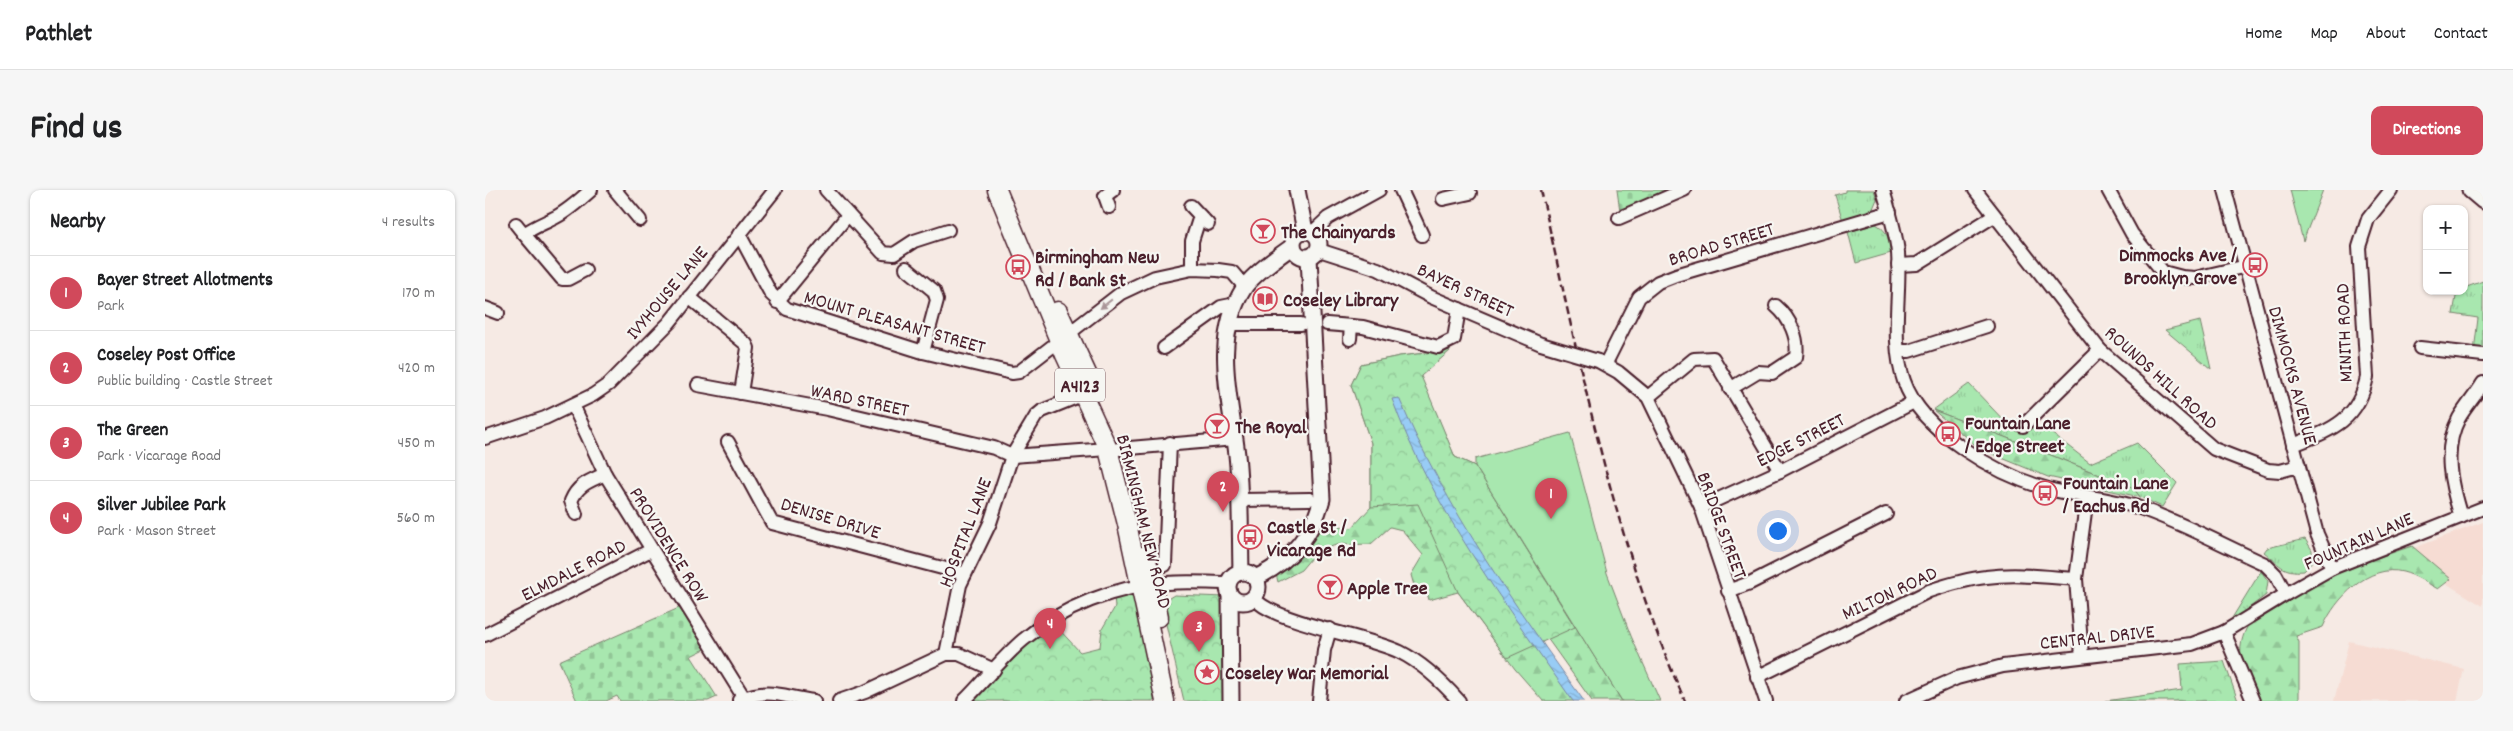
<!DOCTYPE html>
<meta charset="utf-8">
<style>
:root{--surface:#fff;--page:#f6f6f6;--text:#202124;--muted:#757577;--line:#e0e0e0;--accent:#d1495b}
body{margin:0;font-family:Dekko,sans-serif;background:var(--page);color:var(--text)}
.controls{position:absolute;right:15px;top:15px;display:grid;overflow:hidden;border-radius:10px;box-shadow:0 1px 4px #0004}
.controls button{width:45px;height:45px;display:grid;place-items:center;padding:0;border:0;border-bottom:1px solid var(--line);background:var(--surface);color:var(--text);font:25px sans-serif}
.you{position:absolute;left:1292px;top:340px;width:18px;height:18px;margin:-12px;border:4px solid #fff;border-radius:50%;background:#1a73e8;box-shadow:0 0 0 8px #1a73e833}
.badge{display:grid;place-items:center;width:32px;height:32px;border-radius:50%;background:var(--accent);color:#fff;font-size:16px;font-weight:700}
.pin{position:absolute;translate:-50% -41px;filter:drop-shadow(0 1px 2px #0008)}
.pin::after{content:'';position:absolute;top:26px;width:18px;height:15px;background:inherit;clip-path:polygon(0 0,100% 0,50% 100%)}
.list{margin:0;padding:0;list-style:none}
h2{display:flex;justify-content:space-between;align-items:center;height:65px;margin:0;padding:0 20px;font-size:21px}
h2 small{font-size:16px;font-weight:400;color:var(--muted)}
.list li{display:grid;grid-template-columns:32px 1fr auto;gap:15px;align-items:center;box-sizing:border-box;height:75px;padding:0 20px;border-top:1px solid var(--line)}
.list b{display:block;font-size:19px;white-space:nowrap}
.list p{margin:0;font-size:16px;white-space:nowrap;color:var(--muted)}
.list em{font-size:16px;font-style:normal;color:var(--muted)}
.map{position:relative;flex:none;width:1998px;height:511px;overflow:hidden;border-radius:10px}
header{display:flex;align-items:center;gap:30px;box-sizing:border-box;height:70px;padding:0 25px;background:var(--surface);border-bottom:1px solid var(--line)}
header strong{font-size:24px}
nav{display:flex;gap:28px;margin-inline-start:auto;font-size:18px}
.intro{display:flex;align-items:center;justify-content:space-between;box-sizing:border-box;height:120px;padding:0 30px}
h1{margin:0;font-size:35px}
.button{padding:12px 22px;border-radius:10px;background:var(--accent);color:#fff;font-size:18px;font-weight:700}
main{display:flex;gap:30px;padding:0 30px}
aside{flex:1;background:var(--surface);border-radius:10px;box-shadow:0 1px 4px #0004}
.map>svg:first-child{display:block}
.built{fill:#f6dcd3}
.grass{fill:url(#grass-tufts);stroke:#79836d}
.forest{fill:url(#forest-firs);stroke:#79836d}
.cemetery{fill:url(#cemetery-stones);stroke:#79836d}
.park{fill:url(#park-crowns);stroke:#79836d}
.garden{fill:#a8e7af;stroke:#79836d}
.water{fill:url(#water-waves);stroke:#7987a4}
.lines{fill:none;stroke-linecap:round;stroke-linejoin:round}
.minor-casing{stroke:#4a1f2b;stroke-width:16}
.major-casing{stroke:#4a1f2b;stroke-width:19}
.highway-casing{stroke:#4a1f2b;stroke-width:21}
.minor{stroke:#f6f6f2;stroke-width:12}
.major{stroke:#f6f6f2;stroke-width:15}
.highway{stroke:#f6f6f2;stroke-width:18}
.rail{stroke:#4a1f2b;stroke-width:2.5;stroke-dasharray:8 4;stroke-linecap:butt}
.minor-bridge-casing{stroke:#4a1f2b;stroke-width:16;stroke-linecap:butt}
.minor-bridge{stroke:#f6f6f2;stroke-width:12}
.oneway{fill:#a99598}
.labels{text-anchor:middle;stroke-width:4.5;stroke-linejoin:round;paint-order:stroke}
.shield{fill:#f6f6f2;stroke:#7e6067;stroke-width:1}
.shield-label{font-size:19px;font-weight:bold;fill:#4a1f2b}
.poi-label{font-size:20px;font-weight:bold;fill:#4a1f2b;stroke:#f6f6f2;text-anchor:start}
.street-label{font-size:20px;fill:#4a1f2b;stroke:#f6f6f2}
</style>
<header>
<strong>Pathlet</strong>
<nav><a>Home</a><a>Map</a><a>About</a><a>Contact</a></nav>
</header>
<div class="intro"><h1>Find us</h1><a class="button">Directions</a></div>
<main>
<aside>
<h2>Nearby<small>4 results</small></h2>
<ul class="list">
<li><span class="badge">1</span><div><b>Bayer Street Allotments</b><p>Park</p></div><em>170 m</em></li>
<li><span class="badge">2</span><div><b>Coseley Post Office</b><p>Public building · Castle Street</p></div><em>420 m</em></li>
<li><span class="badge">3</span><div><b>The Green</b><p>Park · Vicarage Road</p></div><em>450 m</em></li>
<li><span class="badge">4</span><div><b>Silver Jubilee Park</b><p>Park · Mason Street</p></div><em>560 m</em></li>
</ul>
</aside>
<div class="map">
<svg width="1998" height="511" viewBox="0 0 1998 511">
<defs>
<pattern id="grass-tufts" width="24" height="20" patternUnits="userSpaceOnUse" patternTransform="scale(1.25)"><rect width="24" height="20" fill="#a8e7af"/><path d="M3 7l-1-3M5 7V3M7 7l1-3M15 17l-1-3M17 17v-4M19 17l1-3" fill="none" stroke="#92c697"/></pattern>
<pattern id="forest-firs" width="22" height="20" patternUnits="userSpaceOnUse" patternTransform="scale(1.25)"><rect width="22" height="20" fill="#a8e7af"/><path d="M5 1l3.5 6h-7zM16 11l3.5 6h-7z" fill="#92c697"/></pattern>
<pattern id="cemetery-stones" width="16" height="16" patternUnits="userSpaceOnUse" patternTransform="scale(1.25)"><rect width="16" height="16" fill="#a8e7af"/><path d="M2 7V4a2 2 0 0 1 4 0v3zM10 15v-3a2 2 0 0 1 4 0v3z" fill="#92c697"/></pattern>
<pattern id="park-crowns" width="20" height="18" patternUnits="userSpaceOnUse" patternTransform="scale(1.25)"><rect width="20" height="18" fill="#a8e7af"/><path d="M2 6a3 3 0 1 1 6 0M12 15a3 3 0 1 1 6 0" fill="none" stroke="#92c697"/></pattern>
<pattern id="water-waves" width="16" height="10" patternUnits="userSpaceOnUse" patternTransform="scale(1.25)"><rect width="16" height="10" fill="#98ccf5"/><path d="M0 5q4-4 8 0t8 0" fill="none" stroke="#84afd2"/></pattern>
</defs>
<rect width="100%" height="100%" fill="#f6eae4"/>
<filter id="ink" filterUnits="userSpaceOnUse"><feTurbulence type="fractalNoise" baseFrequency=".02" numOctaves="2"/><feDisplacementMap in="SourceGraphic" scale="10" xChannelSelector="R" yChannelSelector="G"/><feConvolveMatrix kernelMatrix="1 2 1 2 8 2 1 2 1" color-interpolation-filters="sRGB"/></filter>
<g filter="url(#ink)">
<g class="built">
<path d="M1998,332v84l-85,-52z"/>
<path d="M1864,451l115,28 -7,32h-123z"/>
</g>
<g class="grass">
<path d="M1360,0h29l3,9 -5,12 -29,10 -8,-26 10,-3z"/>
<path d="M1391,34c12,7 13,15 15,29l-35,10 -8,-31z"/>
<path d="M1998,91v70l-9,1 4,-34 -25,-4 4,-23h7v-3z"/>
<path d="M1715,131l11,48 -46,-39z"/>
<path d="M1484,194l43,45 6,-5 23,6 5,-1 44,34 47,-20 40,40 -15,24 -22,-10 -6,-8 -103,-42 -98,-37z"/>
<path d="M1820,349l7,11v12l-8,9c-22,2 -25,-7 -40,-19l3,-4z"/>
<path d="M1776,381l7,10 -2,14 -37,28z"/>
</g>
<g class="forest">
<path d="M966,160l-31,26 35,81 20,9 147,235h-30l-75,-105 57,105h-31l-28,-32 -57,-77 -29,8 -2,-7 -12,-4 -4,-14 12,-20 -21,-25 -12,-3 -19,17 -35,1 -20,7 -15,18 -23,12 -2,-8 14,-10 32,-37 10,-2 20,3 19,-21v-64l-20,-58 10,-21 39,-8z"/>
<path d="M1448,220l98,37 103,42 6,8 -92,-20 -68,-28z"/>
<path d="M1927,356l39,33 -13,10c-11,-6 -23,-14 -35,-17 -34,-9 -68,27 -80,55l-27,9 3,6v59h-40c-12,-28 -27,-44 -12,-74l91,-56z"/>
</g>
<g class="cemetery">
<path d="M1132,0h57l-54,21z"/>
<path d="M194,418l30,39 -18,9 26,41 -9,4h-88l-3,-5 -11,5h-29l-18,-40z"/>
</g>
<g class="park">
<path d="M966,160l-30,26 34,81 20,9 100,161 -68,31 -49,-66 -40,-88 -47,3v-64l-20,-58 10,-21 39,-8z"/>
<path d="M648,403l23,108h-183l54,-58 28,-18 25,27 20,-5 2,-18 13,-22 -1,-11z"/>
<path d="M689,405l51,2 1,104h-42l-23,-98z"/>
<path d="M1739,471l14,40h-133l77,-11 -2,-26z"/>
</g>
<g class="garden">
<path d="M1805,0h33l-20,51z"/>
<path d="M1085,243l37,140 24,63 29,65h-38l-147,-235v-7z"/>
</g>
<path class="water" d="M914,208c46,109 116,208 185,303h-11l-3,-4c-66,-95 -138,-189 -178,-298z"/>
<g class="lines">
<g class="minor-casing">
<g id="minor">
<path d="M130,0l25,30"/>
<path d="M341,0l57,63 11,1 20,-13 34,-11"/>
<path d="M916,0l21,45"/>
<path d="M1398,0c6,20 13,42 15,63 3,41 -8,88 6,128 18,52 94,94 144,108 29,7 60,9 89,18 44,15 86,38 128,57l11,11 10,19 46,-26 151,-60"/>
<path d="M1490,0l125,160 114,99 54,21 12,1 19,-5"/>
<path d="M1623,0l24,44 31,38 19,5 13,1 52,-12"/>
<path d="M1740,0l92,344 15,34"/>
<path d="M958,9l27,-6"/>
<path d="M706,16l17,18"/>
<path d="M624,17l-4,-11 8,-6"/>
<path d="M1134,28l65,-28"/>
<path d="M31,34l8,10c11,-8 21,-11 32,-17 13,-7 24,-17 35,-27"/>
<path d="M828,42l15,-14 51,-28"/>
<path d="M39,44l38,45h6l17,-9"/>
<path d="M254,44l32,60 16,15 136,43 89,21 7,-1 102,-79 34,-16 37,-8 26,1 14,2 13,15"/>
<path d="M834,60l59,19 53,28 110,47"/>
<path d="M1413,75l19,-1 77,-48"/>
<path d="M421,78l28,23 3,9 -14,52"/>
<path d="M707,79v-28l8,-25"/>
<path d="M204,107l57,47 2,4 -7,45"/>
<path d="M292,112l71,-87"/>
<path d="M0,118l13,5"/>
<path d="M745,134h71"/>
<path d="M842,134l36,3 75,20 16,-8 5,-30"/>
<path d="M865,149l1,-13"/>
<path d="M679,158l57,-41 15,-3"/>
<path d="M1935,158l63,7"/>
<path d="M1414,161h10l78,-25"/>
<path d="M1113,171l20,11 30,25 53,110 65,194"/>
<path d="M1121,173l33,-66 19,-15 18,-7 214,-63"/>
<path d="M213,195l129,24 167,39 18,8 96,-7"/>
<path d="M1245,199l28,-17 14,1 24,-16c3,-19 -6,-39 -20,-51"/>
<path d="M1163,207l46,-38 19,-1 67,113"/>
<path d="M88,215l32,69 141,227"/>
<path d="M1538,236l77,-76"/>
<path d="M0,248l60,-20 48,-23 16,-11 60,-61 106,-133"/>
<path d="M243,252l44,81 193,51"/>
<path d="M1808,255c38,-15 65,-24 74,-68l-8,-130 9,-28 23,-29"/>
<path d="M633,259l117,-10"/>
<path d="M754,310l71,-1"/>
<path d="M1216,317l79,-36 134,-69"/>
<path d="M91,324l-5,-13c7,-17 19,-20 34,-27"/>
<path d="M1976,327c-10,-32 -19,-67 -2,-99 7,-12 17,-23 24,-35"/>
<path d="M680,375l5,-122"/>
<path d="M1243,401l22,-8 136,-69"/>
<path d="M769,408c18,24 113,38 146,54 22,11 43,31 59,49"/>
<path d="M1739,442l29,69"/>
<path d="M0,445l166,-85"/>
<path d="M461,464h13l35,16"/>
<path d="M1597,466l-6,-77 11,-82"/>
<path d="M1272,487l172,-86c18,-6 37,-12 57,-14 30,-4 60,0 90,2"/>
<path d="M254,510c30,-13 44,-3 75,1"/>
<path d="M354,511l26,-9 81,-38 14,-69 30,-62 22,-67 24,-40 6,-5 42,-17"/>
<path d="M479,511c20,-20 38,-43 59,-61 39,-33 93,-54 144,-57 20,-2 41,0 62,0"/>
<path d="M834,511l5,-51 6,-21"/>
<path d="M1421,511l51,-23 46,-12 189,-22 32,-12 62,-38"/>
</g>
</g>
<g class="major-casing">
<g id="major">
<path d="M812,0l8,41"/>
<path d="M1985,0l13,11"/>
<circle cx="821" cy="54" r="13"/>
<path d="M756,382c-1,-39 0,-79 -4,-117 -6,-56 -26,-115 7,-167 9,-14 35,-32 49,-42"/>
<circle cx="758" cy="397" r="15"/>
<path d="M770,388c35,-16 57,-42 67,-79l-13,-241"/>
<path d="M745,405l1,106"/>
</g>
</g>
<g class="highway-casing">
<g id="highway">
<path d="M512,0l68,165 43,94 19,75 38,177"/>
<path d="M573,121l31,67"/>
<path d="M661,365l13,62"/>
</g>
</g>
<use href="#minor" class="minor"/>
<use href="#major" class="major"/>
<use href="#highway" class="highway"/>
<path class="rail" d="M1056,0c39,173 71,348 144,511"/>
<g class="minor-bridge-casing">
<path id="minor-bridge" d="M1056,154l57,17"/>
</g>
<use href="#minor-bridge" class="minor-bridge"/>
</g>
<defs><path id="oneway-solid" d="M-6-.8H1V-3.2L6.5 0L1 3.2V.8H-6Z" transform="scale(1.25)"/></defs>
<use class="oneway" href="#oneway-solid" transform="translate(621 114) rotate(142)"/>
</g>
<defs>
<g id="bar-ring" transform="scale(1.25)"><circle r="9.5" fill="#f6f6f2" stroke="#d1495b" stroke-width="1.5"/><path d="M-6-5H6L.8 .8V4.5H3.5V6h-7V4.5H-.8V.8Z" fill="#d1495b"/></g>
<g id="bus-ring" transform="scale(1.25)"><circle r="9.5" fill="#f6f6f2" stroke="#d1495b" stroke-width="1.5"/><path d="M-5-6H5V4H4V6H2V4H-2V6H-4V4H-5ZM-3.5-4V0h7V-4ZM-3.5 1.2v1.5H-2V1.2ZM2 1.2v1.5H3.5V1.2Z" fill="#d1495b"/></g>
<g id="library-ring" transform="scale(1.25)"><circle r="9.5" fill="#f6f6f2" stroke="#d1495b" stroke-width="1.5"/><path d="M-6-4Q-3-5.5-.7-3.5V5Q-3 3-6 4ZM6-4Q3-5.5 .7-3.5V5Q3 3 6 4Z" fill="#d1495b"/></g>
<g id="sight-ring" transform="scale(1.25)"><circle r="9.5" fill="#f6f6f2" stroke="#d1495b" stroke-width="1.5"/><path d="M0-6L1.8-2.2L6-1.7L2.9 1.2L3.7 5.4L0 3.3L-3.7 5.4L-2.9 1.2L-6-1.7L-1.8-2.2Z" fill="#d1495b"/></g>
</defs>
<g fill-rule="evenodd">
<use href="#bar-ring" x="778" y="41"/>
<use href="#bus-ring" x="1770" y="75"/>
<use href="#bus-ring" x="533" y="77"/>
<use href="#library-ring" x="780" y="109"/>
<use href="#bar-ring" x="732" y="236"/>
<use href="#bus-ring" x="1463" y="244"/>
<use href="#bus-ring" x="1560" y="303"/>
<use href="#bus-ring" x="765" y="347"/>
<use href="#bar-ring" x="845" y="397"/>
<use href="#sight-ring" x="722" y="482"/>
</g>
<g class="labels">
<rect class="shield" x="570" y="178.5" width="50" height="33" rx="4"/>
<g class="shield-label">
<text x="595" y="202">A4123</text>
</g>
<g class="poi-label">
<text x="796" y="48">The Chainyards</text>
<text x="1752" y="71" text-anchor="end">Dimmocks Ave /<tspan x="1752" dy="23">Brooklyn Grove</tspan></text>
<text x="550" y="73">Birmingham New<tspan x="550" dy="23">Rd / Bank St</tspan></text>
<text x="798" y="116">Coseley Library</text>
<text x="1480" y="239">Fountain Lane<tspan x="1480" dy="23">/ Edge Street</tspan></text>
<text x="750" y="243">The Royal</text>
<text x="1578" y="299">Fountain Lane<tspan x="1578" dy="23">/ Eachus Rd</tspan></text>
<text x="782" y="343">Castle St /<tspan x="782" dy="23">Vicarage Rd</tspan></text>
<text x="862" y="404">Apple Tree</text>
<text x="740" y="489">Coseley War Memorial</text>
</g>
<g class="street-label">
<text transform="translate(1236 53) rotate(-17)" y="7">BROAD STREET</text>
<text transform="translate(981 99) rotate(25)" y="7">BAYER STREET</text>
<text transform="translate(181 102) rotate(-50)" y="7">IVYHOUSE LANE</text>
<text transform="translate(410 131) rotate(16)" y="7">MOUNT PLEASANT STREET</text>
<text transform="translate(1858 143) rotate(-92)" y="7">MINITH ROAD</text>
<text transform="translate(1809 185) rotate(75)" y="7">DIMMOCKS AVENUE</text>
<text transform="translate(1677 187) rotate(42)" y="7">ROUNDS HILL ROAD</text>
<text transform="translate(375 209) rotate(12)" y="7">WARD STREET</text>
<text transform="translate(1315 249) rotate(-27)" y="7">EDGE STREET</text>
<text transform="translate(346 327) rotate(17)" y="7">DENISE DRIVE</text>
<text transform="translate(660 331) rotate(76)" y="7">BIRMINGHAM NEW ROAD</text>
<text transform="translate(1238 335) rotate(70)" y="7">BRIDGE STREET</text>
<text transform="translate(479 342) rotate(-69)" y="7">HOSPITAL LANE</text>
<text transform="translate(1873 350) rotate(-24)" y="7">FOUNTAIN LANE</text>
<text transform="translate(185 354) rotate(58)" y="7">PROVIDENCE ROW</text>
<text transform="translate(88 379) rotate(-27)" y="7">ELMDALE ROAD</text>
<text transform="translate(1404 402) rotate(-25)" y="7">MILTON ROAD</text>
<text transform="translate(1612 446) rotate(-6)" y="7">CENTRAL DRIVE</text>
</g>
</g>
</svg>
<div class="controls">
<button>+</button>
<button>−</button>
</div>
<div class="you"></div>
<div class="pin badge" style="left:1066px;top:329px">1</div>
<div class="pin badge" style="left:738px;top:322px">2</div>
<div class="pin badge" style="left:714px;top:462px">3</div>
<div class="pin badge" style="left:565px;top:459px">4</div>
</div>
</main>
